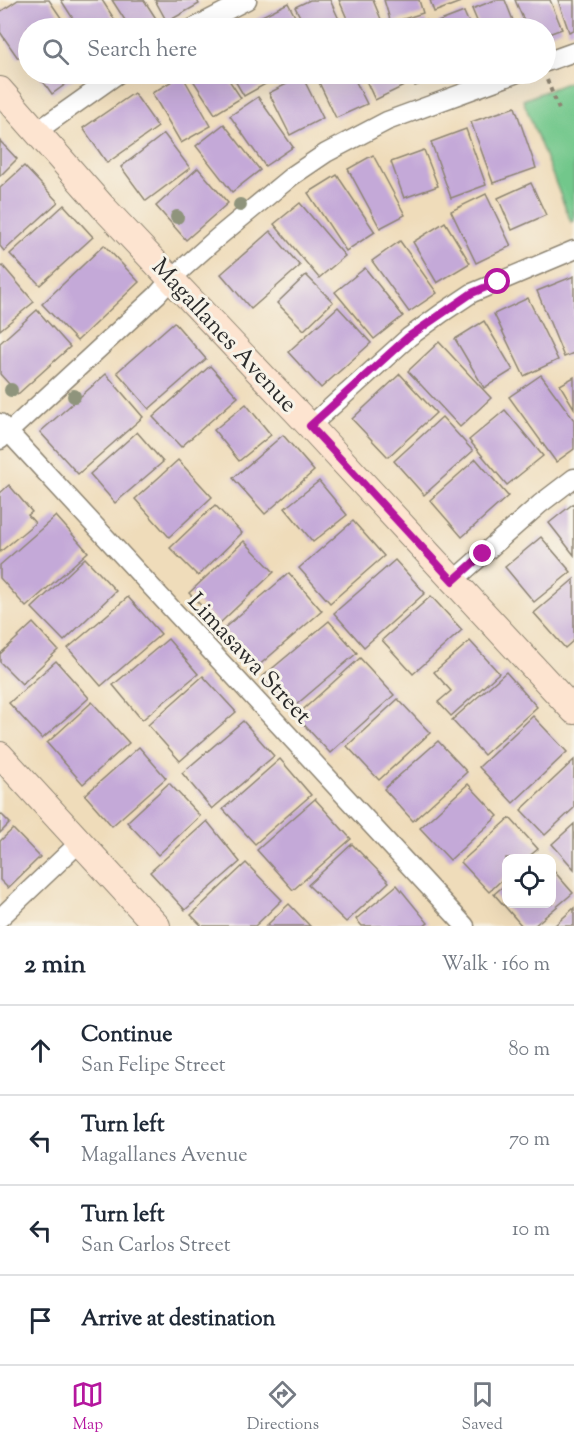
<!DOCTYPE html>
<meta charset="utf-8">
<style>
:root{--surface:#fff;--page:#f2f2f3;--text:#1f2937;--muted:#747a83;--line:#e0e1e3;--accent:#b5179e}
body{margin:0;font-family:"Sorts Mill Goudy",serif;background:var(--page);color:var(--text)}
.controls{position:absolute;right:18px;bottom:18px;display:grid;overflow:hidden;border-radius:12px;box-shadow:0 6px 24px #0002}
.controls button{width:54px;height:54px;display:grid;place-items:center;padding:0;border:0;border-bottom:2px solid var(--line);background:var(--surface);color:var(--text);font:30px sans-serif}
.stop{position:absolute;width:18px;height:18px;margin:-14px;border:4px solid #b5179e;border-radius:50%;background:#fff}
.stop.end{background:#b5179e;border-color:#fff;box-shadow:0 2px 6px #0008}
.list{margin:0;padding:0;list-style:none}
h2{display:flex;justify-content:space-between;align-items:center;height:78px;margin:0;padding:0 24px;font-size:26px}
h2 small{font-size:20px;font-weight:400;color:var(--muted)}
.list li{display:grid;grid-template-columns:39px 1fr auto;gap:18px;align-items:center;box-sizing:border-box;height:90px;padding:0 24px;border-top:2px solid var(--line)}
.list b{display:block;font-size:22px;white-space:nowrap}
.list p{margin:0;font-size:20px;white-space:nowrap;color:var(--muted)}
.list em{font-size:20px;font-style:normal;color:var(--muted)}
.icon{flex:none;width:33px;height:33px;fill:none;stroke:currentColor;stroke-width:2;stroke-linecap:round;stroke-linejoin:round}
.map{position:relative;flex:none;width:574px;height:926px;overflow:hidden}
.search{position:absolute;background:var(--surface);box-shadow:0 6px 24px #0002;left:18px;right:18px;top:18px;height:66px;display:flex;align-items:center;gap:15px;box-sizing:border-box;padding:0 21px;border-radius:33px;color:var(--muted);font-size:22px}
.sheet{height:438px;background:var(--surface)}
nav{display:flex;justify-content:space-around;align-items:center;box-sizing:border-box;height:84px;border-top:2px solid var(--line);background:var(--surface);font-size:16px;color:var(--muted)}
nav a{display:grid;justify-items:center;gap:3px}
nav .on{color:var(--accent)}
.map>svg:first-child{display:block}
.green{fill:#72c78b;stroke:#4e795b;stroke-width:1.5}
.building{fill:#c4a9d8}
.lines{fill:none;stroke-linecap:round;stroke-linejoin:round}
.street-casing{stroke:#8d8472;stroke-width:21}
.secondary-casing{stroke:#8d8472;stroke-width:28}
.path{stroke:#8d8472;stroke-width:4;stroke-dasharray:4.5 4.5;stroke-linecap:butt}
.street{stroke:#fff;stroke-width:18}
.secondary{stroke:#fde4d0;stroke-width:26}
.tree{fill:#8f947b}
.route{stroke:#b5179e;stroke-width:8}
.labels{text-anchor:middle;stroke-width:6;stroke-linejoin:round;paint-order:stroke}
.street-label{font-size:24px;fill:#2b2b2b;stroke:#f7f3e8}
</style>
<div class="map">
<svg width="574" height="926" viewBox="0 0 574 926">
<rect width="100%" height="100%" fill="#f7f3e8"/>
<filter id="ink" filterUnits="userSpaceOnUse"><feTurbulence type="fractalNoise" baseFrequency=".0167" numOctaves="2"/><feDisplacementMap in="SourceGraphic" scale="12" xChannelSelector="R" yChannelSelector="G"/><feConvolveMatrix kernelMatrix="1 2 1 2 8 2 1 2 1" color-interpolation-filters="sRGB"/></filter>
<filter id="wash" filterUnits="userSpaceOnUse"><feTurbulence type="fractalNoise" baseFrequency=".008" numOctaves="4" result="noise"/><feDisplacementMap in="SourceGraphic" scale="24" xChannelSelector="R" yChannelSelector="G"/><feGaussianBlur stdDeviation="1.35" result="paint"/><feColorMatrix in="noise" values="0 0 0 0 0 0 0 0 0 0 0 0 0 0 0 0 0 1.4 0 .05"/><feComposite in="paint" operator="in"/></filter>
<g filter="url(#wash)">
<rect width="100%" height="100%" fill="#efdcba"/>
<path class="green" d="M574,80v141l-3,1 -48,-122z"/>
<g id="blocks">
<g class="building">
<path d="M18,0h31l17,25 -5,3h-33v23l-10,7 -18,-26v-20z"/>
<path d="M61,0h41l18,28h-41z"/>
<path d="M112,0h32l13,20 -14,8h-13z"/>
<path d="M155,0h42l2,4 -32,18z"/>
<path d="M310,0h20l13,28h-37l-11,-21z"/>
<path d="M339,0h34l10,24 -10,4h-22z"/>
<path d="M384,0h35l4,13 -32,10z"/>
<path d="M430,0h36l-32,12z"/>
<path d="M495,0h10l11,28h-36l-8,-19z"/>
<path d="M515,0h35l12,29 -16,6v-7h-19z"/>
<path d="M558,0h16v30l-5,2z"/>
<path d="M288,3l13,25h-40l-5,-9z"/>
<path d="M464,12l7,16h-30l-3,-6z"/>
<path d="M425,20l3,8h-23z"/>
<path d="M38,74h42l-28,20z"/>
<path d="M189,74h36l16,24 -26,16z"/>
<path d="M231,74h43l2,4 -32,18z"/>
<path d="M315,74h37l15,30 -31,14z"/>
<path d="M363,74h39l6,10 -33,16z"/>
<path d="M410,74h37l-32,12z"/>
<path d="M182,75l29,51 -30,17 -29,-50z"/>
<path d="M302,76l21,42 -33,17 -21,-42z"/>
<path d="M134,93l24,34 -51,36 -24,-35z"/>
<path d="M258,97l35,50 -28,19 -35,-50z"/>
<path d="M515,107l21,61 -43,15 -22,-61z"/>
<path d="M224,124l36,46 -28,22 -36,-46z"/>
<path d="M466,129l20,56 -35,13 -20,-56z"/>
<path d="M164,134l26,34 -44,33 -25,-34z"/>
<path d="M0,141l17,18 -17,17z"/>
<path d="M424,150l14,36 -34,12 -13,-36z"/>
<path d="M373,155l32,60 -25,13 -32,-59z"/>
<path d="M24,166l34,36 -54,49 -4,-5v-58z"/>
<path d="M198,168l30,35 -42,37 -30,-34z"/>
<path d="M337,175l38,57 -29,19 -38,-58z"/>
<path d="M531,183l15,32 -34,15 -14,-32z"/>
<path d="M486,194l25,52 -35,17 -25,-52z"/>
<path d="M300,203l45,53 -26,22 -45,-54z"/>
<path d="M64,205l29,32 -53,48 -30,-31z"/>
<path d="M445,222l25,41 -33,20 -24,-41z"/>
<path d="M270,231l30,35 -49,43 -30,-35z"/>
<path d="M400,241l37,52 -28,19 -37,-51z"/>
<path d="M104,245l35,37 -62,59 -35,-37z"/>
<path d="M3,266l31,36 -34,28v-62z"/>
<path d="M365,268l38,48 -29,23 -39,-47z"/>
<path d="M306,275l27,27 -29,28 -27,-27z"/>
<path d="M574,276v77l-10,4 -27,-66z"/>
<path d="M528,298l30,62 -34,16 -30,-62z"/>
<path d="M338,307l33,36 -50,45 -33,-36z"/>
<path d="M37,310l33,37 -52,47 -18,-20v-31z"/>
<path d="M484,321l29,49 -29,18 -29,-49z"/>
<path d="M174,322l32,37 -57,50 -32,-37z"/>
<path d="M439,342l52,56 -31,29 -52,-56z"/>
<path d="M210,366l28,31 -57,50 -28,-30z"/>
<path d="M106,374l37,43 -65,57 -38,-42z"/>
<path d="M400,374l36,39 -48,44 -36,-38z"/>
<path d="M541,375l33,45v29l-18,13 -47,-65z"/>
<path d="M574,377v31l-14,-23z"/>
<path d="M246,404l25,31 -32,26 -25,-31z"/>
<path d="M505,410l38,46 -36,29 -38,-45z"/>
<path d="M442,417l31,34 -49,44 -30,-34z"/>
<path d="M137,432l26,30 -48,41 -25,-29z"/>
<path d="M283,435l31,36 -49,43 -32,-36z"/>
<path d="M476,459l32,37 -46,41 -32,-37z"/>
<path d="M178,460l34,37 -43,40 -34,-38z"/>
<path d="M319,481l28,34 -34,27 -28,-34z"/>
<path d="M9,485l23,27 -4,3 7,8 -35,29v-59z"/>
<path d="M574,503v52l-25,-32z"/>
<path d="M215,505l27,28 -44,43 -28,-28z"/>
<path d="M56,516l32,36 -62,55 -26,-29v-13z"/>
<path d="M353,521l31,35 -54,47 -31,-35z"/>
<path d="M541,537l30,35 -37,30 -29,-35z"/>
<path d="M244,541l30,31 -55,52 -30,-31z"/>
<path d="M85,558l31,33 -52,50 -32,-33z"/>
<path d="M395,560l30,33 -61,54 -30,-34z"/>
<path d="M289,573l33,38 -65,56 -34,-38z"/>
<path d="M574,579v61l-9,8 -31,-35z"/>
<path d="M431,596l31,34 -49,44 -31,-34z"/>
<path d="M128,597l33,37 -60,52 -33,-38z"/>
<path d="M329,621l28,32 -67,57 -28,-33z"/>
<path d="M33,623l25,27 -36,34 -22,-22v-8z"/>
<path d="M168,639l30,35 -56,46 -29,-35z"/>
<path d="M470,641l29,32 -48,43 -13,-14 13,-11 -17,-19z"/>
<path d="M360,658l34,37 -64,58 -34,-37z"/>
<path d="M56,661l33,37 -47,41 -33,-36z"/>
<path d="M506,672l31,35 -53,48 -32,-35z"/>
<path d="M203,676l33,36 -56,49 -32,-36z"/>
<path d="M398,699l32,34 -51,47 -32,-34z"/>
<path d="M92,702l37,41 -46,41 -36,-41z"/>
<path d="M533,716l34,36 -54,51 -34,-36z"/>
<path d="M243,721l31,35 -62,53 -30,-36z"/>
<path d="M438,741l29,31 -54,49 -29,-32z"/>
<path d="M139,747l27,31 -54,48 -27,-31z"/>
<path d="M280,759l31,36 -56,49 -32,-35z"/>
<path d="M574,760v48l-29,27 -24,-25z"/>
<path d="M169,783l31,33 -42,39 -31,-33z"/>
<path d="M468,784l30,32 -48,44 -30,-32z"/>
<path d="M315,799l36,40 -58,51 -36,-40z"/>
<path d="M0,813l10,10 -10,10z"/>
<path d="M510,818l28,31 -11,9h-21v18l-17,16 -28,-30z"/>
<path d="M207,821l33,41 -55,48 -35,-38z"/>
<path d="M574,824v45l-22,-25z"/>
<path d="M13,829l27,28 -32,31 -8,-8v-39z"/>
<path d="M352,844l37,38 -43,40 -38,-37z"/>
<path d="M246,863l36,37 -27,26h-53l-11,-11z"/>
<path d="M552,869l21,24 -39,33h-12l-28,-32 12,-10v20h46z"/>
<path d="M397,885l31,38 -4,3h-62l-6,-7z"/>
<path d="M289,904l21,22h-44z"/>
<path d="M574,908v18h-20z"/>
</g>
</g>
</g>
<g filter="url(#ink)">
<use href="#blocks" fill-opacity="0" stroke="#8d8472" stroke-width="1.5"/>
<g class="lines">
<g class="street-casing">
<g id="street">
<path d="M193,28l54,-28"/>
<path d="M546,62l28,-10"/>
<path d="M36,132l82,-58"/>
<path d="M0,423l465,503"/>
<path d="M310,426l99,-89 33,-24 30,-20 102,-43"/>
<path d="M0,440l157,-145 14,-16 46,-41 75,-62 34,-23 61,-32 128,-47"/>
<path d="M453,581l87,-77 34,-26"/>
<path d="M0,918l80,-76"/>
</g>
</g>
<g class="secondary-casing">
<g id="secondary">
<path d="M0,90l103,117 207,219 264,285"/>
<path d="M0,755l157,171"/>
</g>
</g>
<path class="path" d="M547,80l13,32"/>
<use href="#street" class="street"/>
<use href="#secondary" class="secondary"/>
</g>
<g class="tree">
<circle cx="240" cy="205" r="7"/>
<circle cx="177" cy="217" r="7"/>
<circle cx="11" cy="390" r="7"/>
<circle cx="74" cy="396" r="7"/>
</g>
</g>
<g class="lines" filter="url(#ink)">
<path class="route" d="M483,554l-30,27 -143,-155 98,-89 64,-44 26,-11"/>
</g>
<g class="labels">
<g class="street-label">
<text transform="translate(225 335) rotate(47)" y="8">Magallanes Avenue</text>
<text transform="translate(250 658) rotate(47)" y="8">Limasawa Street</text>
</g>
</g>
</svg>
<div class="controls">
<button><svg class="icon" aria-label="locate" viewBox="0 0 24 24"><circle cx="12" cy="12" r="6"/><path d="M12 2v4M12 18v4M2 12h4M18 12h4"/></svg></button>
</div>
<div class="stop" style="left:498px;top:282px"></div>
<div class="stop end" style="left:483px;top:554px"></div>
<div class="search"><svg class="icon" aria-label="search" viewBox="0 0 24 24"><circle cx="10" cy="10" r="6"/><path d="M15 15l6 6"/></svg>Search here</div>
</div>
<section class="sheet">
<h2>2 min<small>Walk · 160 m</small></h2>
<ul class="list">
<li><svg class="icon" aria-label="ahead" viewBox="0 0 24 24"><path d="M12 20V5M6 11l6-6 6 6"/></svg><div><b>Continue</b><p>San Felipe Street</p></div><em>80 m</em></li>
<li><svg class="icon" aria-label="left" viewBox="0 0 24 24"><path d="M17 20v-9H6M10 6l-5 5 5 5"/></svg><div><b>Turn left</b><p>Magallanes Avenue</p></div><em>70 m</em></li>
<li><svg class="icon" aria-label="left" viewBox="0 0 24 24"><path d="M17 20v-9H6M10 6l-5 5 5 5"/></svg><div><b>Turn left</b><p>San Carlos Street</p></div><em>10 m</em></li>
<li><svg class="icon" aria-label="arrive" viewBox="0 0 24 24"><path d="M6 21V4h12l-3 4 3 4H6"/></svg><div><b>Arrive at destination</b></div></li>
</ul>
</section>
<nav>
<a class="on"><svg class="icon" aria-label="map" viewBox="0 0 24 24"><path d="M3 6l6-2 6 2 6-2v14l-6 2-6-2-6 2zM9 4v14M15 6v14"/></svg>Map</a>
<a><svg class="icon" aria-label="directions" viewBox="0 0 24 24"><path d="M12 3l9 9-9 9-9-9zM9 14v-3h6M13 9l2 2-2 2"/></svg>Directions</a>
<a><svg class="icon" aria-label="saved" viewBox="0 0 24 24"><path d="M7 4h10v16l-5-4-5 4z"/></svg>Saved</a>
</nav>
